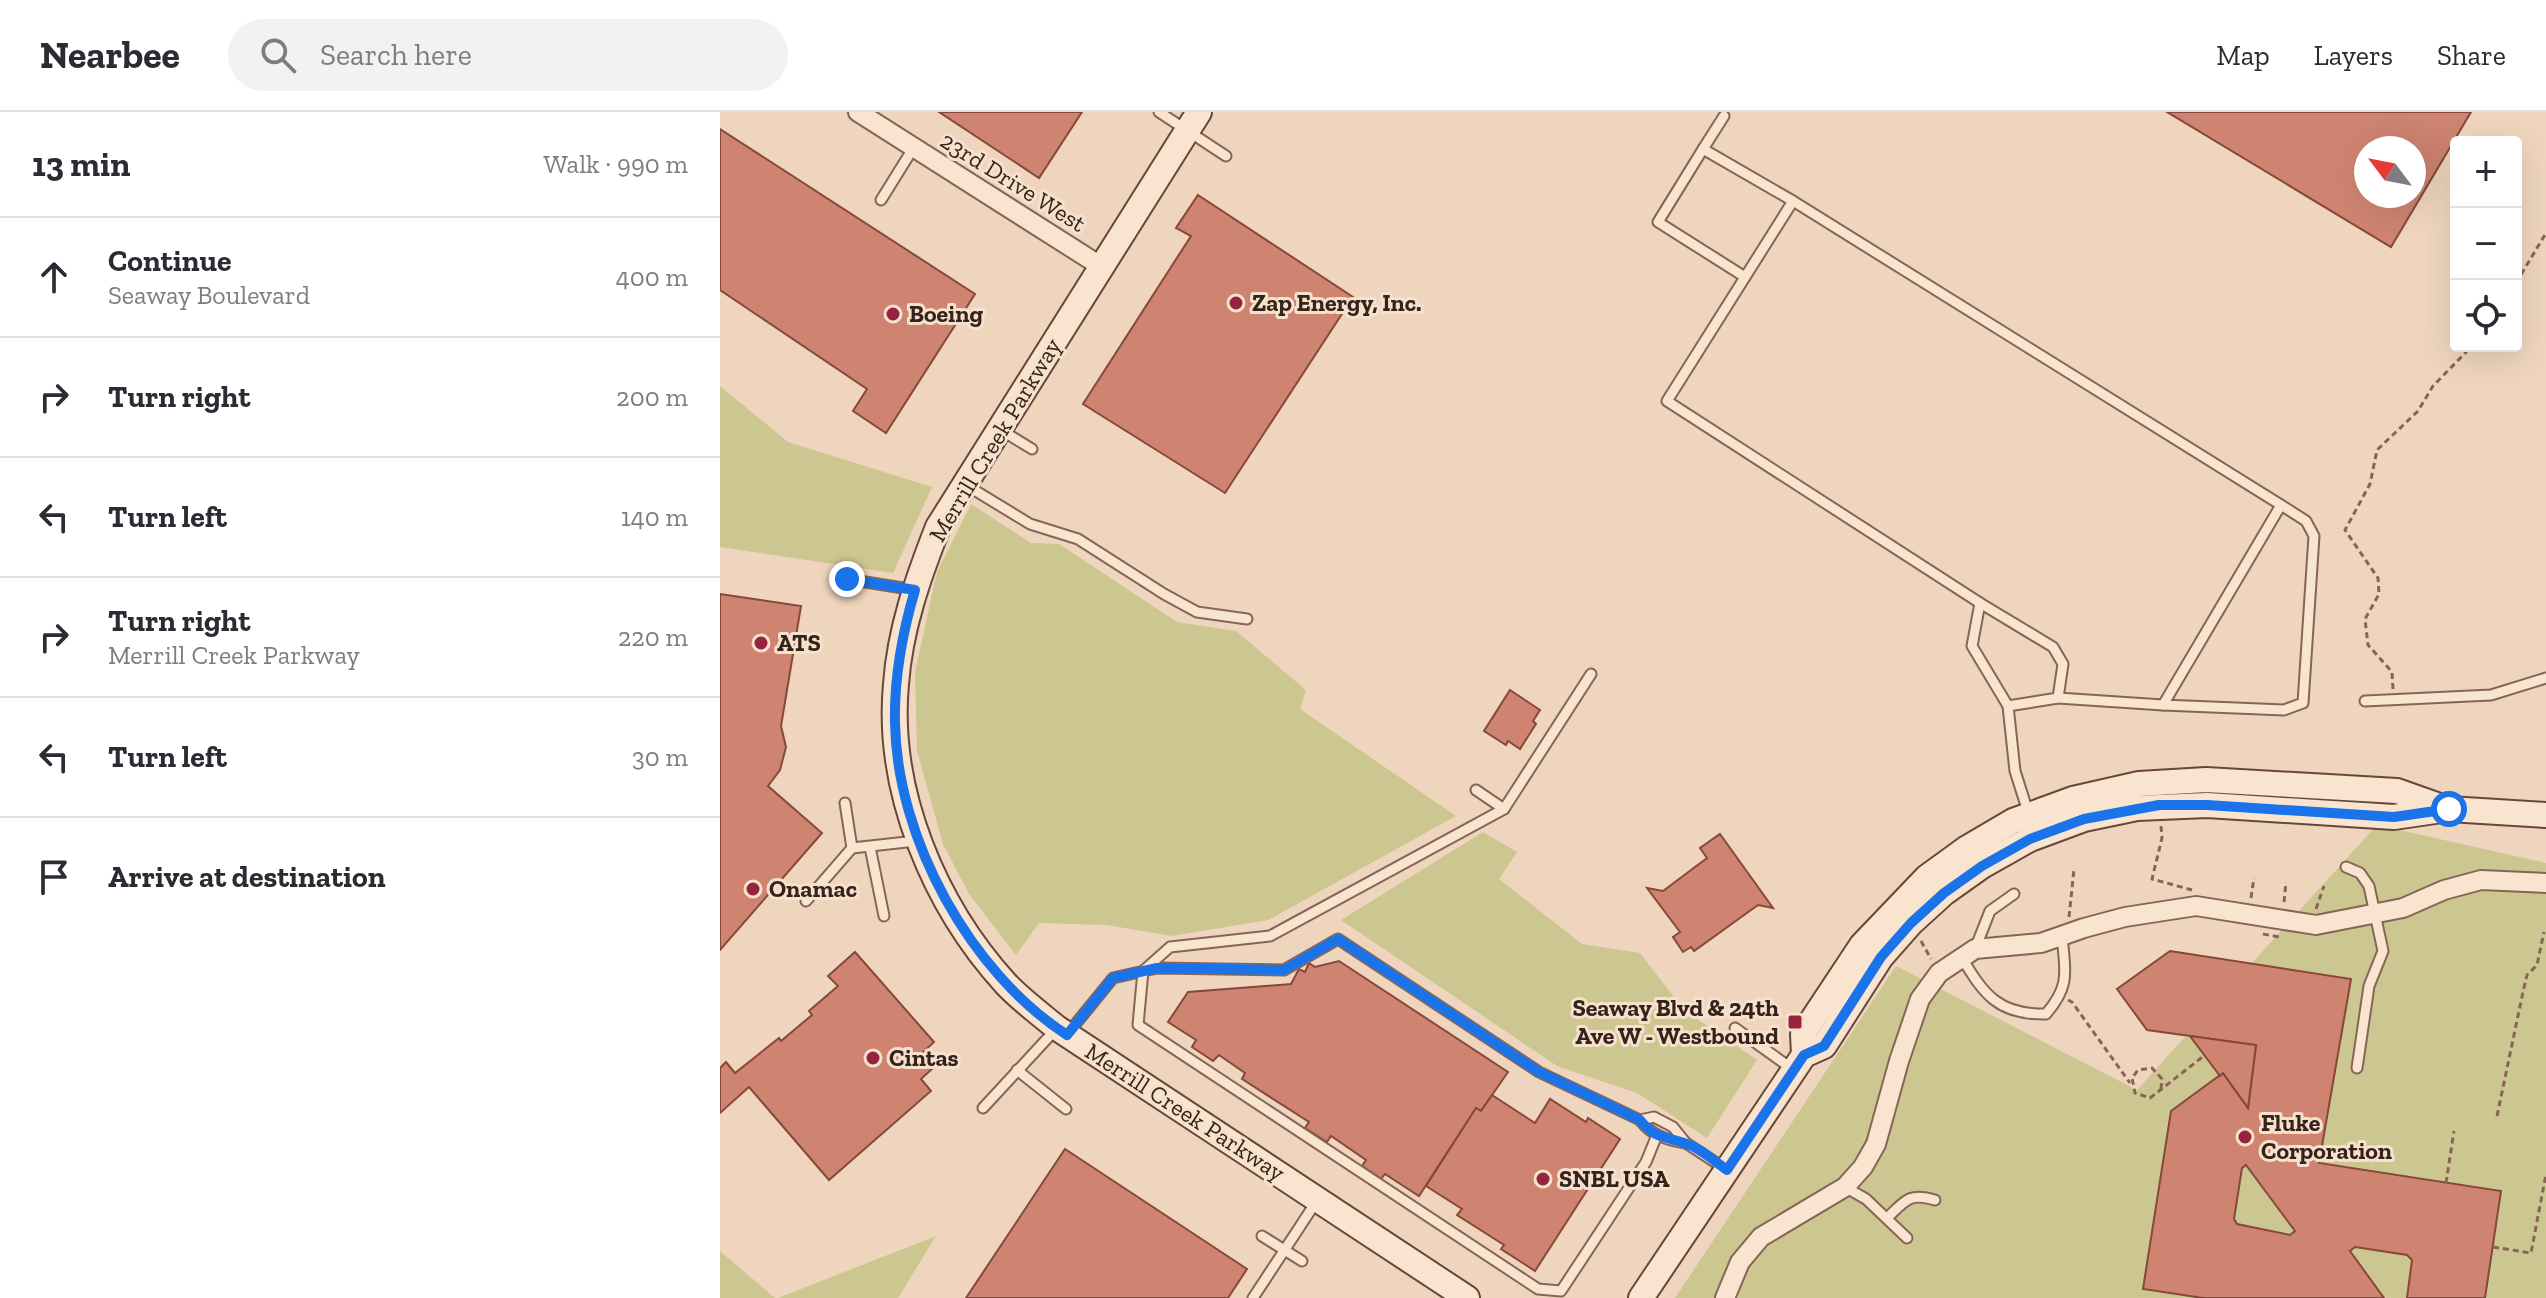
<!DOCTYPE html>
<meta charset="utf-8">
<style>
:root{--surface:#fff;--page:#f2f2f3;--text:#2b2b33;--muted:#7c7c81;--line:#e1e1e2}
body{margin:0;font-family:"Zilla Slab",serif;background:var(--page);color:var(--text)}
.controls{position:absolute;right:24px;top:24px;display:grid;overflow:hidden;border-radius:8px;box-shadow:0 8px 32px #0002}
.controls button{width:72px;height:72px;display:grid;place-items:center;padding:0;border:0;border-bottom:2px solid var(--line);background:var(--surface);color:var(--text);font:40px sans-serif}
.compass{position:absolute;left:1634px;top:24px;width:72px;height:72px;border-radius:50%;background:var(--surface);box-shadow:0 8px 32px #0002;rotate:302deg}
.stop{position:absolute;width:24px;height:24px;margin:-18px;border:6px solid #1a73e8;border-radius:50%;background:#fff}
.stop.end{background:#1a73e8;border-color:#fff;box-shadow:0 2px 8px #0008}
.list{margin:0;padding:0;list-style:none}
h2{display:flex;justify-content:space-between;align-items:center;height:104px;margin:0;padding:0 32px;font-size:34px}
h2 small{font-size:26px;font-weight:400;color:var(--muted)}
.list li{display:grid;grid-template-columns:52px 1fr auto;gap:24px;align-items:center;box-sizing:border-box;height:120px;padding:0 32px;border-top:2px solid var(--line)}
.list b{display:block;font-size:30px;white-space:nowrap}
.list p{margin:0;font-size:26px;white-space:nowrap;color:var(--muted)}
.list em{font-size:26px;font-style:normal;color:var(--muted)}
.icon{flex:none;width:44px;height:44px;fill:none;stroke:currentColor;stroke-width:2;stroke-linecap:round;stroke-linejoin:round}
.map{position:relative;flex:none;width:1826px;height:1186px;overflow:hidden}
header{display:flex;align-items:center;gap:48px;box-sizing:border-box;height:112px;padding:0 40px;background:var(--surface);border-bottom:2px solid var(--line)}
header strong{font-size:38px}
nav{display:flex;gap:44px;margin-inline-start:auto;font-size:28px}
.search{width:560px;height:72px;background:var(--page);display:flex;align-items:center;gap:20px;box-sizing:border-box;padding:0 28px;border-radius:44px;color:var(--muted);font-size:30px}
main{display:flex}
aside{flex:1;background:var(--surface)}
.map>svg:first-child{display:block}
.green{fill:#ccc691}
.building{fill:#ce8471;stroke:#86483b;stroke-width:2;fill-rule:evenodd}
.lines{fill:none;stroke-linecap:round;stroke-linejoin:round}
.lane-casing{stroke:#876556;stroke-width:13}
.street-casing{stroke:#876556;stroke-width:22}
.secondary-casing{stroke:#684639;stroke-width:28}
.path{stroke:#876556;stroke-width:3;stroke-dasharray:6 4;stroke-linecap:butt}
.lane{stroke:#f9e4d0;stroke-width:9}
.street{stroke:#f9e4d0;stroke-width:18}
.secondary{stroke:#f9e4d0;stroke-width:24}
.route{stroke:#1a73e8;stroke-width:10}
.poi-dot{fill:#97243e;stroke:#f6e1cc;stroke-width:3}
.labels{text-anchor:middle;stroke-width:6;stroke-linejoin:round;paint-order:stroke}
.street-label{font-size:24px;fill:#35221b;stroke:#f6e1cc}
.poi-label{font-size:24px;font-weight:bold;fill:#35221b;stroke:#f6e1cc;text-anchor:start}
</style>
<header>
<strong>Nearbee</strong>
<div class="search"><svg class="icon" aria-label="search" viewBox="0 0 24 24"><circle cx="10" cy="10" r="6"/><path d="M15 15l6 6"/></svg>Search here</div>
<nav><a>Map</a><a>Layers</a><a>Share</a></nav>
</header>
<main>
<aside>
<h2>13 min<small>Walk · 990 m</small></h2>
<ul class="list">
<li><svg class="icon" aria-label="ahead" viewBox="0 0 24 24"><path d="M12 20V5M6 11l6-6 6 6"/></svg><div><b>Continue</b><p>Seaway Boulevard</p></div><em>400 m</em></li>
<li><svg class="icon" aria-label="right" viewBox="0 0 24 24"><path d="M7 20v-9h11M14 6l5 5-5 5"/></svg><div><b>Turn right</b></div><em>200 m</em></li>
<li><svg class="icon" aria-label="left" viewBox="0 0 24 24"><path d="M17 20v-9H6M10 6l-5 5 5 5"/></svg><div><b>Turn left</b></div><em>140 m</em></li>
<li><svg class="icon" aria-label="right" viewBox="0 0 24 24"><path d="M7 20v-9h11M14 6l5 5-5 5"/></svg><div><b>Turn right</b><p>Merrill Creek Parkway</p></div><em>220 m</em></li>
<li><svg class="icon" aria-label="left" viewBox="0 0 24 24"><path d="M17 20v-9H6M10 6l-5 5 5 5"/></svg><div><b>Turn left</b></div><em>30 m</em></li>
<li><svg class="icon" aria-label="arrive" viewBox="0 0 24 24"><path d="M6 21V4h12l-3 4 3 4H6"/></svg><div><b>Arrive at destination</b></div></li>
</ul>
</aside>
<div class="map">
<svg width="1826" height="1186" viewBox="0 0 1826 1186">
<rect width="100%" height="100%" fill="#efd5bd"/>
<g class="green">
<path d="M0,274l68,56 144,45 -39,86 -173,-26z"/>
<path d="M251,392l60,39 28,1 118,78 59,9 70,59 -6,19 156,107 -188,104 -97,16 -64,-11 -68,-2 -23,32 -47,-61 -26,-50 -26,-93 -2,-79 22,-100z"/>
<path d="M1657,713l169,38v435h-871l221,-332 241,124z"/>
<path d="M763,720l34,20 -18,27 83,65 58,9 43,56 74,51 -50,78 -70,-45 -80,-27 -216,-146z"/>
<path d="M216,1124l-38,62h-120z"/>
<path d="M0,1139l55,47h-55z"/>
</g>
<g class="building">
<path d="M219,0h143l-43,66z"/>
<path d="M1447,0h304l-80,135zM1646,36h48v48h-48z"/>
<path d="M0,17l255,165 -89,139 -33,-22 14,-22 -147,-99z"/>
<path d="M478,83l155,102 -128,196 -142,-89 108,-168 -15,-8z"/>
<path d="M0,482l81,12 -20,120 5,21 -6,23 -12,16 54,47 -102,117z"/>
<path d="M790,578l30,20 -7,11 3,3 -16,25 -12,-8 -2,4 -22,-14z"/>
<path d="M1000,722l53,74 -15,-3 -64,46 -3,-4 -8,5 -10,-15 7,-5 -33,-44 16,3 44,-33 -7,-10z"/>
<path d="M1450,839l181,28 -32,184 182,28 -16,107h-78l5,-38 -5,-5 -52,-8 -5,4 34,47h-181l-60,-9 28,-178 52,-38 25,35 8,-63 -109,-15 -30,-41zM1526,1053l49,66 -5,4 -53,-11 -3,-5 8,-51z"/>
<path d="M135,840l79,90 -13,12 12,14 -12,11 10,12 -102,89 -80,-93 -29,26v-45l6,-6 9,11 44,-35 2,3 31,-26 -3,-4 29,-25 -10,-10z"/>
<path d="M619,849l169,111 -27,39 -5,-3 -57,88 -34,-22 -4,5 -19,-13 4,-6 -35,-24 -4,6 -22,-14 4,-6 -67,-43 3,-6 -26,-18 -6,6 -21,-14 4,-7 -28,-18 20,-30 103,-8 8,-15 6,3 4,-9 6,4z"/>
<path d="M1470,924l66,9 -8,63 -25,-35 -3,3z"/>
<path d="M772,983l43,28 15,-24 36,23 2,-4 32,21 -85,132 -34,-22 3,-4 -47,-30 5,-6 -36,-23 50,-78 5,3z"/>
<path d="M345,1037l182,120 -19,29h-262z"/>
</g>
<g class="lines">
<g class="lane-casing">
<g id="lane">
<path d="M439,0l67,44"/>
<path d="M1004,4l-21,33 90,52 -126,200 313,202 73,44 10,17 -5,34 -50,8 7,65 14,44"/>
<path d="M983,37l-45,73 87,55"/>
<path d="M161,88l33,-53"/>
<path d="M1073,89l488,304 25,16 8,15 -11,167 -19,7 -121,-5 118,-200"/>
<path d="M281,318l31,19"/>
<path d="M246,373l64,39 48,15 86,55 33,18 50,7"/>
<path d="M127,467l68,11"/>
<path d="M1260,491l-8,43 36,60"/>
<path d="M871,562l-87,135 -234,127 -100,11 -27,24 -5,54 400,264 23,2 85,-129 11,-27"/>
<path d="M1338,586l105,7"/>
<path d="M1645,589l126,-6 55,-17"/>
<path d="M756,678l28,19"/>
<path d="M150,735l14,69"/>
<path d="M132,736l64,-7"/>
<path d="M1626,755l14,6 9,13 14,65 -14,35 -12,82"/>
<path d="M86,789l46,-53 -7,-45"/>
<path d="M1255,837l15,-38 24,-17"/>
<path d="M1242,846c22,37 37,57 84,56 25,-29 19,-43 16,-78"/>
<path d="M1015,916l56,40"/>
<path d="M349,920l44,-54 44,-10 127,2 54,-31 201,133 101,48"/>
<path d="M297,958l49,39"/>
<path d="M263,996l74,-80"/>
<path d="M934,1005l19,10 13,16c-19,-3 -34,-7 -46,-23z"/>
<path d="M966,1031l38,25"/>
<path d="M1125,1075l21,12 41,39"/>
<path d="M1167,1106c18,-17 22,-26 48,-18"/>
<path d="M542,1124l40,25"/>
<path d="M533,1186l63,-96"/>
</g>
</g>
<g class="street-casing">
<g id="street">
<path d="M138,0l244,155"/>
<path d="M1005,1186l15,-36 21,-25 84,-50 18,-20 13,-23 23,-83 21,-62 19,-26 36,-24 66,-6 43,-15 41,-11 71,-11 120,19 87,-17 41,-18 37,-10 65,3"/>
</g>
</g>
<g class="secondary-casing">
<g id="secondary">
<path d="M479,0l-261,415c-20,51 -38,102 -42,157 -10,108 39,222 110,300 15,16 34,30 51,44l410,270"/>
<path d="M1084,943l-1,-21 59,-89 65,-68 40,-29 46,-27 60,-22 66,-15 67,-4 191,11 48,17"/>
<path d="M921,1186l163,-243 20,-9 57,-89 30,-34 33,-30 38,-27 48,-27 54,-20 53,-11 70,-3 187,12 55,-8 97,6"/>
</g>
</g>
<g class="path">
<path d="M1796,171l30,-50"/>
<path d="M1673,577l-1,-17 -24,-27 -3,-26 14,-25 -1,-16 -33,-48 25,-46 7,-34 41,-39 15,-25 39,-40"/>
<path d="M1441,714l1,12 -10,41 40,11"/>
<path d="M1531,786l3,-20"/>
<path d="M1564,790l2,-20"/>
<path d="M1596,797l8,-23"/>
<path d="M1349,805l5,-48"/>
<path d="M1543,822l16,3"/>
<path d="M1201,829l10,18"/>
<path d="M1348,888l4,2 58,81"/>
<path d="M1441,977l1,-10 -10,-11 -14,2 -6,8 3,15 15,5 55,-43"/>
<path d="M1777,1004l26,-124 4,-17 10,-10 7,-33"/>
<path d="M1726,1071l8,-52"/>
<path d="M1773,1135l38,6 15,-79"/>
</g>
<use href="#lane" class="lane"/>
<use href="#street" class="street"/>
<use href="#secondary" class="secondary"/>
</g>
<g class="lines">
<path class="route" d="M127,467l68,11c-13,44 -21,88 -20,133 2,116 75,249 172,312l46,-57 44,-10 127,2 54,-31 201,133 101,48c15,19 24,16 44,23 15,4 30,18 43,27l77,-115 20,-9 57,-89 30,-34 33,-30 38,-27 48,-27 54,-20 75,-14h48l187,12 55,-8"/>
</g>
<g class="poi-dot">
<circle cx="516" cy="191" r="8"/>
<circle cx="173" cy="202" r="8"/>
<circle cx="41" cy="531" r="8"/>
<circle cx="33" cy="777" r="8"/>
<rect x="1067" y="902" width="16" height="16" rx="4"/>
<circle cx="153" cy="946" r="8"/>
<circle cx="1525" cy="1025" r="8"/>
<circle cx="823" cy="1067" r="8"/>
</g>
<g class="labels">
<g class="street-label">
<text transform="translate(293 70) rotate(32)" y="8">23rd Drive West</text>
<text transform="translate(275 328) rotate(-59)" y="8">Merrill Creek Parkway</text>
<text transform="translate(465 1000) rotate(33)" y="8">Merrill Creek Parkway</text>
</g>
<g class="poi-label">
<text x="532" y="199">Zap Energy, Inc.</text>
<text x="189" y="210">Boeing</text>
<text x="57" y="539">ATS</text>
<text x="49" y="785">Onamac</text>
<text x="1059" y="904" text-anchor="end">Seaway Blvd &amp; 24th<tspan x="1059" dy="28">Ave W - Westbound</tspan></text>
<text x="169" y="954">Cintas</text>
<text x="1541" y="1019">Fluke<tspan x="1541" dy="28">Corporation</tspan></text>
<text x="839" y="1075">SNBL USA</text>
</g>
</g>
</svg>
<div class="controls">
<button>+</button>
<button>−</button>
<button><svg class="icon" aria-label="locate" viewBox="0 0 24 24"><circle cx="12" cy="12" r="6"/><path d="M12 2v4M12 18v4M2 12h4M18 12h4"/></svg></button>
</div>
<svg class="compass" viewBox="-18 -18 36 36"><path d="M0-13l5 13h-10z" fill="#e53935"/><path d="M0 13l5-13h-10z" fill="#7c7c81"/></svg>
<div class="stop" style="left:1729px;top:697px"></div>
<div class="stop end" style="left:127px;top:467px"></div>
</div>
</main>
